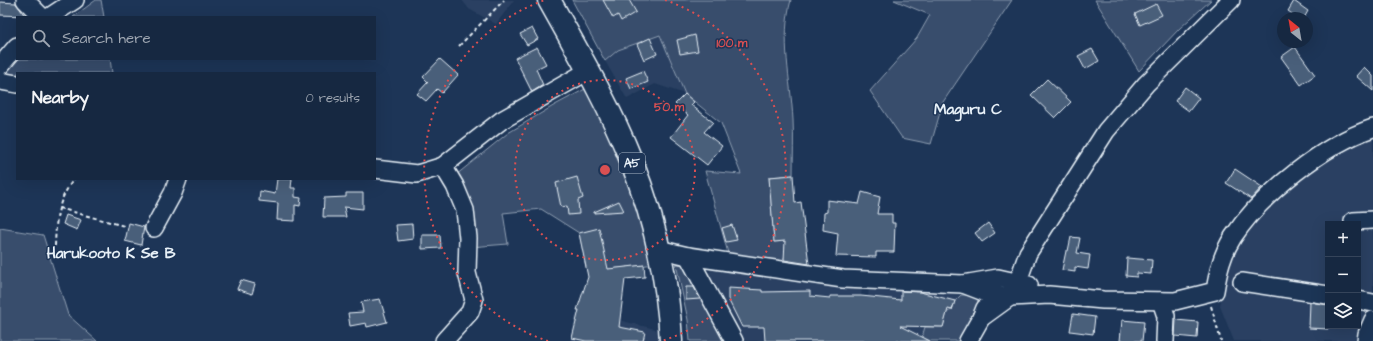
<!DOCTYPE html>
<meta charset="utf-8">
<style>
:root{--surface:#162841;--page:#1f3048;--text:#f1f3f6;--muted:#9ea6b1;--line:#35445a}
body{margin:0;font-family:"Architects Daughter",sans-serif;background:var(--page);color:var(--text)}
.controls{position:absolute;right:12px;bottom:12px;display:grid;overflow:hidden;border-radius:0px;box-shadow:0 4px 16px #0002}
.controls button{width:36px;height:36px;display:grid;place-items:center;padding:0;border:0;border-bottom:1px solid var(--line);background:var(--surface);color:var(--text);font:20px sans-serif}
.compass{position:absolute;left:1277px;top:12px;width:36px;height:36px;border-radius:50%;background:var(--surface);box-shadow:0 4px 16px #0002;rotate:329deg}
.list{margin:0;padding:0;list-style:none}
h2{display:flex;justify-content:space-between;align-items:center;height:52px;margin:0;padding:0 16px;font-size:17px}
h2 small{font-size:13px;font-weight:400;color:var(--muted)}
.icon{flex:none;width:22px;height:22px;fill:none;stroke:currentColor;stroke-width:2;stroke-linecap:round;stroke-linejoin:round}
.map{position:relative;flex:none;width:1373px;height:341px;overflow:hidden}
.search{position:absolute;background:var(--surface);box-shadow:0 4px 16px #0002;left:16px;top:16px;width:360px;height:44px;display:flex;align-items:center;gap:10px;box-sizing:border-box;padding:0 14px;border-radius:0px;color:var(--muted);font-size:15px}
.panel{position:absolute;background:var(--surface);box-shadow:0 4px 16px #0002;left:16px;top:72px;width:360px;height:108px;border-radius:0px}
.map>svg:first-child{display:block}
.built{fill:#2a4162;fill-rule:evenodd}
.green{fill:#374d6c;stroke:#909fb2}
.building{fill:#495e7a;stroke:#e8f1f8}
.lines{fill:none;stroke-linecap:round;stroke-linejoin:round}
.minor-casing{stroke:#e8f1f8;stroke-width:20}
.highway-casing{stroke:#e8f1f8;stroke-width:25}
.path{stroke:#e8f1f8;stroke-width:2;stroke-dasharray:4 3;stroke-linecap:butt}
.minor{stroke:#1d3557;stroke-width:17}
.highway{stroke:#1d3557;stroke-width:22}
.ring{fill:none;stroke:#da5052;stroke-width:2;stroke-dasharray:2 4}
.labels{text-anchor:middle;stroke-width:3;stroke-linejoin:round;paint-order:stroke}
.shield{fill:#1d3557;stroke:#abb9c8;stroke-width:1}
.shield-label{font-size:12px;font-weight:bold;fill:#e8f1f8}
.quarter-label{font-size:15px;font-weight:bold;fill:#e8f1f8;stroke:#1d3557}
.centre{fill:#da5052;stroke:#1d3557;stroke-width:2}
.ring-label{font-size:12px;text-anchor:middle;font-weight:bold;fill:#da5052;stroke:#1d3557;stroke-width:3;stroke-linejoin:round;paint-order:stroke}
</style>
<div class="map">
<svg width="1373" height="341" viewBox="0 0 1373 341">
<rect width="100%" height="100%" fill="#1d3557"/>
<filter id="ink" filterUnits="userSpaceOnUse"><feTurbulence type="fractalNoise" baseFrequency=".025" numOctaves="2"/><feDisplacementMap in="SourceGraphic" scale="8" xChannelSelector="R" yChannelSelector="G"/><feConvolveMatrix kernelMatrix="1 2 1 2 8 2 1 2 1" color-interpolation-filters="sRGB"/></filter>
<g filter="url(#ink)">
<g class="built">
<path d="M462,0h52l-18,24 -27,-15z"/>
<path d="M660,35l25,59 -30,-10 -28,15 -22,-38 13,-11z"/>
<path d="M1373,133v208h-139l-14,-35 11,-53 33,-46 42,-35zM1328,224h30v102h-30z"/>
<path d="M713,268l98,16 51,3 -1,10h-41l-1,15 -5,1 -5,-22 -12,50h-56l-35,-66z"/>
<path d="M869,288l32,2 60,5 -6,6 -3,9 -5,-1 -4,18 -13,14h-33l4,-42 -33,-2z"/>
<path d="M577,310l78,19 5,4v8h-90z"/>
</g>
<g class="green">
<path d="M96,0h5l3,17h-31z"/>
<path d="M572,0h219c-11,39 0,80 2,120 1,18 0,37 0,55l-24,2 5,65 26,-2 1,16 -17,1v8l-56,-12 -23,-82 36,3 -20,-51 -36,-29 -25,-59 -42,15 -13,11z"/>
<path d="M894,0h118l-69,102 -12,42 -29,-6 -32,-47 47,-53 13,-23z"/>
<path d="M1095,0h116l-31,28 -41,43z"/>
<path d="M19,59h91l2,14h-95v6l-15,-7z"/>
<path d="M587,88l32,55 37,121 -47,5 -21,6 -9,-42 -38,-24 -38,4 5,31 -38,3 -14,-72 52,-42 47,-28z"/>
<path d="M0,228l43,7 25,80 29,26h-97z"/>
<path d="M676,264l9,1 40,76h-35l-2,-21z"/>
<path d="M961,295h13c13,15 -1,31 -9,46h-35l-8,-4 3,-10h18l4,-15 5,-2 3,-9z"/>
</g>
<g class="building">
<path d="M603,0h26l7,12 -15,9 -3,-6 -5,3z"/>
<path d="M1294,1l14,10 -4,7h-6l-10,-7z"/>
<path d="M0,2l16,1 9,13 -25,-1z"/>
<path d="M1156,4l6,11 -22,10 -5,-11z"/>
<path d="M532,28l6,11 -11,6 -7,-11z"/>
<path d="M695,35l3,16 -18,3 -3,-14z"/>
<path d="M650,38l7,16 -13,6 -7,-16z"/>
<path d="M537,47l9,17 -10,5 7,16 -11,7 -17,-34z"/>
<path d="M1295,47l20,28 -14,10 -20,-28z"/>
<path d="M1092,49l7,12 -14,8 -7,-13z"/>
<path d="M440,59l18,16 -16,18 -5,-4 -11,12 -9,-7 11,-12 -5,-5z"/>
<path d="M1364,67l9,9v15l-17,-15z"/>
<path d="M643,71l5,11 -17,7 -5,-11z"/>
<path d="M1047,79l24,23 -16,16 -24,-23z"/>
<path d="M1185,87l14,11 -10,13 -14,-10z"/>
<path d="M685,94l9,8 -3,3 22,17 -9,10 18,14 -15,19 -36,-28 17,-22 -13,-11z"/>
<path d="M1235,169l27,18 -11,12 -25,-16z"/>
<path d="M793,175l2,28 6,-1 8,62 -25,-4 1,-19 -11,1 -5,-65z"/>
<path d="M577,177l6,21 -5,2 1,14 -11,1 -1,-9 -6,1 -5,-24z"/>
<path d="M277,179h15l-1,9h4v9l6,1 -1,8 -5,-1v16l-18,-1 1,-17 -19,-2 1,-10 15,3z"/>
<path d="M862,192l18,5 -3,17h15v9h3l-1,29h-18v5l-40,-1 2,-23 -15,-3 1,-17 3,-1v-12l32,4z"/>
<path d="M346,193h17v16l-19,-2 2,10h-23l1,-19 22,-1z"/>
<path d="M619,201l5,10 -30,2v-1z"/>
<path d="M66,215l15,5 -4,10 -14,-6z"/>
<path d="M129,223l15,4 -3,18 -16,-4z"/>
<path d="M988,223l7,10 -13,9 -7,-9z"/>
<path d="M412,224l1,15 -15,2 -2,-16z"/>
<path d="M732,225l5,15 -11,2 -4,-14z"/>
<path d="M599,228l9,41 36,-4 1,12 -20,2 -6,48 26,5 -2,9h-57l-14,-3 7,-28h-2l11,-33 -9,-44z"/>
<path d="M422,235h18l1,13 -19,1z"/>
<path d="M1071,237l9,1 -3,15 13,2 -2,14 -13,-2v5l-13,-2 4,-19h2z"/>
<path d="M1127,258l25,2 -1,14 -14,-1v4l-11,-1z"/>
<path d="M241,280l14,4 -3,10 -15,-5z"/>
<path d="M686,287h8l6,12 -14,1z"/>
<path d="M728,288l34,2v2l48,-1v5l20,2v-2h31l40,4v-9l19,1 35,9 -3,9 -4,-1 -5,18 -43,-1 30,15h-165l-1,-14h-22l-14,-28z"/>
<path d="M380,299l7,23 -20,5 -1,-4 -16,3 -2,-13 15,-1 -2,-10z"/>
<path d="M1310,302l18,3v24l-19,-1z"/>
<path d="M1073,314l22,3 -2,17 -23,-3z"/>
<path d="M1122,320l22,2 -2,19h-22z"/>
<path d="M1176,320l22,2 -1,16 -22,-2z"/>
</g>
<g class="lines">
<g class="minor-casing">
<g id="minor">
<path d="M25,0l17,17"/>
<path d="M49,17l26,-17"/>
<path d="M0,66l17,-20"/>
<path d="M0,81l17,3"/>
<path d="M443,166l12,20 10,24 3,28 -1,35 7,27 -4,12 -26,29"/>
<path d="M375,169l42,5 26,-8 59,-46 86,-49"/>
<path d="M1353,221l20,-1"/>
<path d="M154,228l19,-35 5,-14"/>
<path d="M658,249l30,7 155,23 120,5 35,-6 31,7"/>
<path d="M688,256l46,85"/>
<path d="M1242,282l86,13"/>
<path d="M963,284l26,10 21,3 39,-2 54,5 72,1 40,-10c3,-19 7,-37 18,-54 28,-43 92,-93 140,-109"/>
<path d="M1358,300l15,3"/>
<path d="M1161,301l5,15 -1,25"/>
<path d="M981,318l29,-21 8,-16 10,-28 78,-122 40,-47 85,-84"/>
<path d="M968,341l13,-23 4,-10"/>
<path d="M1366,341l1,-7 6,-14"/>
</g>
</g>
<g class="highway-casing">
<path id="highway" d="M549,0c29,52 60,105 82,160 23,57 37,120 40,181"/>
</g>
<g class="path">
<path d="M459,46l45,-46"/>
<path d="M59,208l65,18"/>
<path d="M55,246c1,-27 2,-45 19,-67"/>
<path d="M1211,306l10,35"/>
</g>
<use href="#minor" class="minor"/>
<use href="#highway" class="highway"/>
</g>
</g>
<g class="ring">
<circle cx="605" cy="170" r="90"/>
<path d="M548 341A180 180 0 0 1 545 0M665 0A180 180 0 0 1 662 341"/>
</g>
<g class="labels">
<rect class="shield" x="619" y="153" width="26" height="20" rx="3"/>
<g class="shield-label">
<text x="632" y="167">A5</text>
</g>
<g class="quarter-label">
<text x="968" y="114">Maguru C</text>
<text x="111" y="258">Harukooto K Se B</text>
</g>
</g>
<circle cx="605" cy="170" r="6" class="centre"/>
<g class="ring-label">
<text x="732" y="47">100 m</text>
<text x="669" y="111">50 m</text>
</g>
</svg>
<div class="controls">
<button>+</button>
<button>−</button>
<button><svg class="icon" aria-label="layers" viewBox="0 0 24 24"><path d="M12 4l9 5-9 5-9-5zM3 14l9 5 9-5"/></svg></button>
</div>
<svg class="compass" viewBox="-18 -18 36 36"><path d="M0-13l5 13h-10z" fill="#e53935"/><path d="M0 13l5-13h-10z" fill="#9ea6b1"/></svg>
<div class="search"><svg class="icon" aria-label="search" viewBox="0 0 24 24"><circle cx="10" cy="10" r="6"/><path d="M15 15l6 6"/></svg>Search here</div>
<section class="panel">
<h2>Nearby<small>0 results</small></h2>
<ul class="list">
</ul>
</section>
</div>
